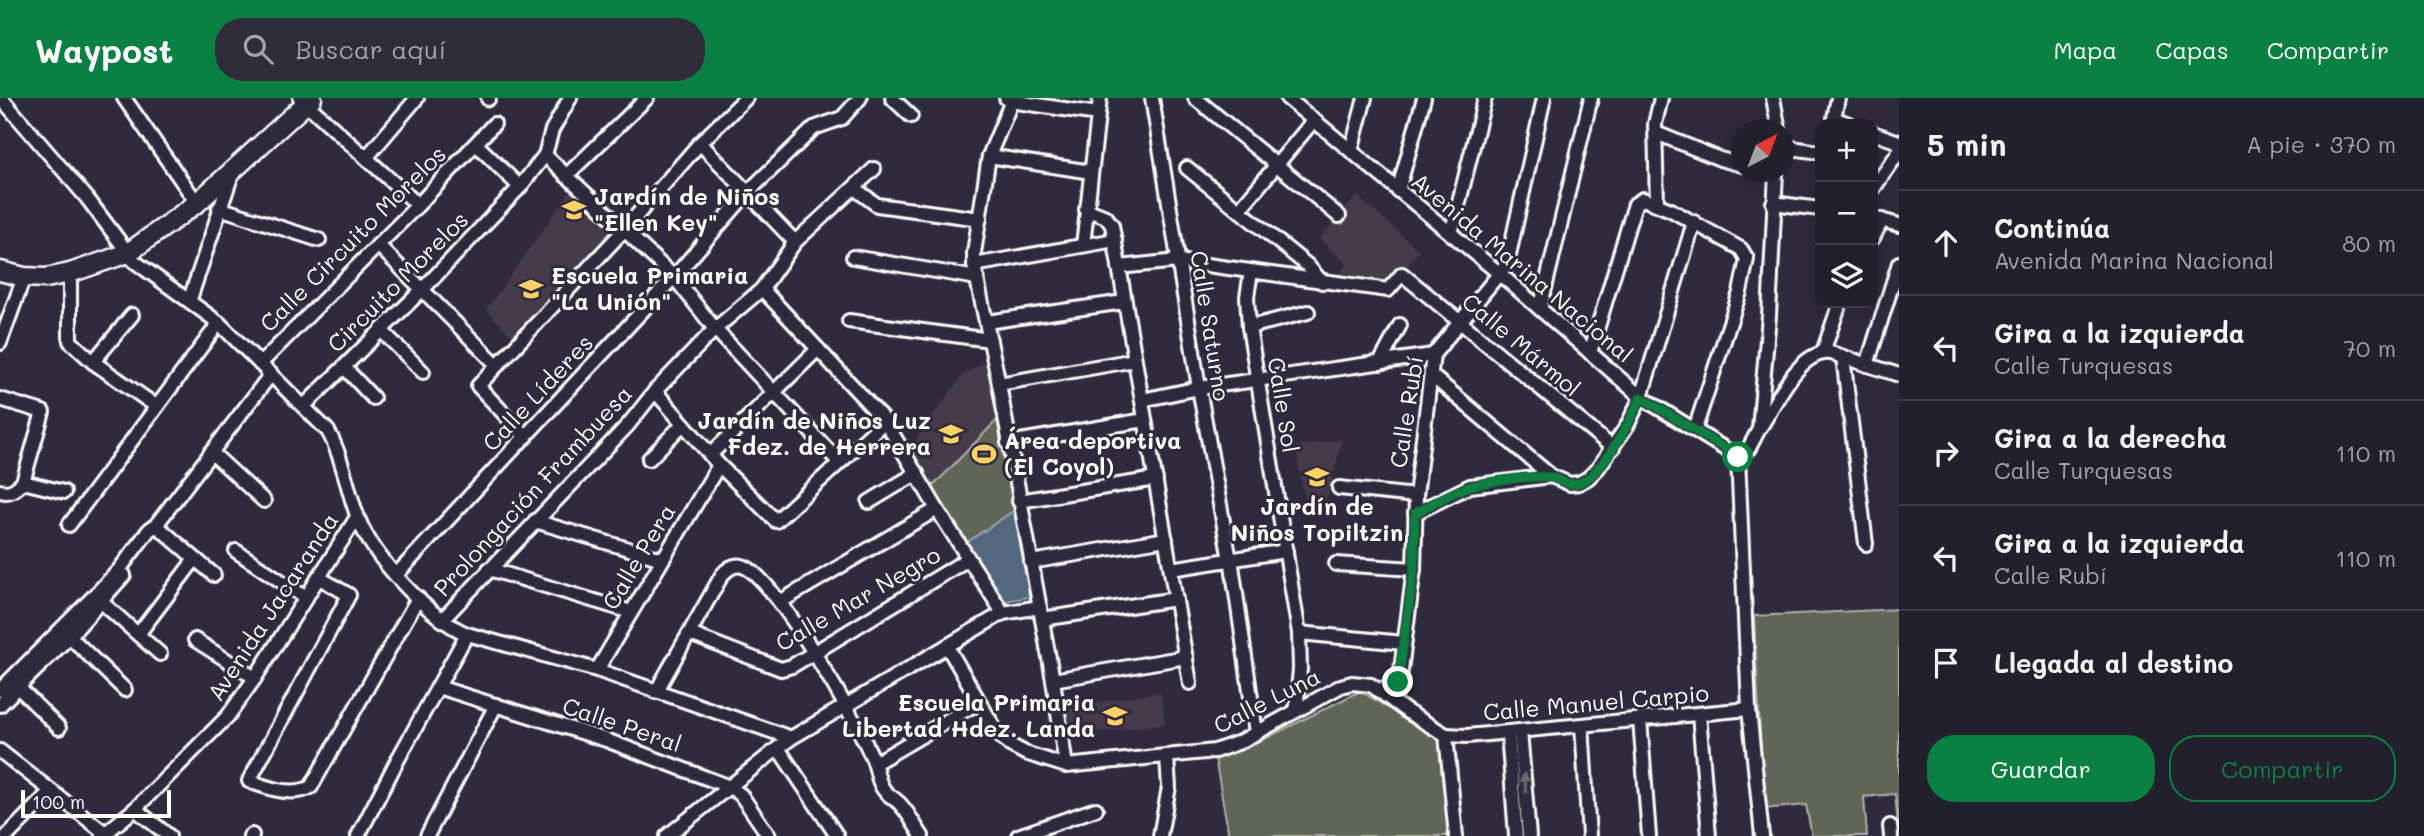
<!DOCTYPE html>
<html lang="es">
<meta charset="utf-8">
<style>
:root{--surface:#23202e;--page:#2f2d3a;--text:#f1f3f6;--muted:#a3a3aa;--line:#403e4a;--accent:#0b8043}
body{margin:0;font-family:Mali,sans-serif;background:var(--page);color:var(--text)}
.controls{position:absolute;right:21px;top:21px;display:grid;overflow:hidden;border-radius:14px;box-shadow:0 4px 18px #0003}
.controls button{width:63px;height:63px;display:grid;place-items:center;padding:0;border:0;border-bottom:2px solid var(--line);background:var(--surface);color:var(--text);font:35px sans-serif}
.compass{position:absolute;left:1731px;top:21px;width:63px;height:63px;border-radius:50%;background:var(--surface);box-shadow:0 4px 18px #0003;rotate:42deg}
.scale{position:absolute;left:21px;bottom:18px;width:150px;box-sizing:border-box;padding-left:7px;border:4px solid #fff;border-top:0;font-size:19px;line-height:24px;white-space:nowrap;color:#fff;-webkit-text-stroke:5px #2f2a3d;paint-order:stroke}
.stop{position:absolute;width:21px;height:21px;margin:-16px;border:5px solid #0b8043;border-radius:50%;background:#fff}
.stop.end{background:#0b8043;border-color:#fff;box-shadow:0 2px 7px #0008}
.list{margin:0;padding:0;list-style:none}
h2{display:flex;justify-content:space-between;align-items:center;height:91px;margin:0;padding:0 28px;font-size:30px}
h2 small{font-size:23px;font-weight:400;color:var(--muted)}
.list li{display:grid;grid-template-columns:46px 1fr auto;gap:21px;align-items:center;box-sizing:border-box;height:105px;padding:0 28px;border-top:2px solid var(--line)}
.list b{display:block;font-size:26px;white-space:nowrap}
.list p{margin:0;font-size:23px;white-space:nowrap;color:var(--muted)}
.list em{font-size:23px;font-style:normal;color:var(--muted)}
.actions{display:flex;gap:14px;padding:21px 28px}
.actions a{flex:1;padding:16px 0;border:2px solid var(--accent);border-radius:28px;text-align:center;font-size:24px;color:var(--accent)}
.actions .main{background:var(--accent);color:#fff}
.icon{flex:none;width:38px;height:38px;fill:none;stroke:currentColor;stroke-width:2;stroke-linecap:round;stroke-linejoin:round}
.map{position:relative;flex:none;width:1899px;height:738px;overflow:hidden}
header{display:flex;align-items:center;gap:42px;box-sizing:border-box;height:98px;padding:0 35px;background:var(--accent);color:#fff}
header strong{font-size:33px}
nav{display:flex;gap:38px;margin-inline-start:auto;font-size:24px}
.search{width:490px;height:63px;background:var(--page);display:flex;align-items:center;gap:18px;box-sizing:border-box;padding:0 24px;border-radius:28px;color:var(--muted);font-size:26px}
main{display:flex}
aside{flex:1;background:var(--surface)}
.map>svg:first-child{display:block}
.built{fill:#443a4b}
.green{fill:#606558;stroke:#b0b2ac;stroke-width:2}
.water{fill:#52677e;stroke:#97a4b2;stroke-width:2}
.lines{fill:none;stroke-linecap:round;stroke-linejoin:round}
.street-casing{stroke:#fff;stroke-width:18}
.secondary-casing{stroke:#fff;stroke-width:23}
.street{stroke:#2f2a3d;stroke-width:12}
.secondary{stroke:#2f2a3d;stroke-width:18}
.oneway{fill:#6d6a77}
.route{stroke:#0b8043;stroke-width:9}
.labels{text-anchor:middle;stroke-width:6;stroke-linejoin:round;paint-order:stroke}
.poi-label{font-size:23px;font-weight:bold;fill:#fff;stroke:#2f2a3d;text-anchor:start}
.street-label{font-size:23px;fill:#fff;stroke:#2f2a3d}
</style>
<header>
<strong>Waypost</strong>
<div class="search"><svg class="icon" aria-label="search" viewBox="0 0 24 24"><circle cx="10" cy="10" r="6"/><path d="M15 15l6 6"/></svg>Buscar aquí</div>
<nav><a>Mapa</a><a>Capas</a><a>Compartir</a></nav>
</header>
<main>
<div class="map">
<svg width="1899" height="738" viewBox="0 0 1899 738">
<rect width="100%" height="100%" fill="#2f2a3d"/>
<filter id="ink" filterUnits="userSpaceOnUse"><feTurbulence type="fractalNoise" baseFrequency=".0143" numOctaves="2"/><feDisplacementMap in="SourceGraphic" scale="14" xChannelSelector="R" yChannelSelector="G"/><feConvolveMatrix kernelMatrix="1 2 1 2 8 2 1 2 1" color-interpolation-filters="sRGB"/></filter>
<g filter="url(#ink)">
<g class="built">
<path d="M571,92l44,43 -101,105 -28,-28z"/>
<path d="M1357,98l63,55 -32,35 -53,-7 12,-15 -28,-25z"/>
<path d="M985,264l12,58 -66,68 -22,-40 54,-73z"/>
<path d="M1342,342l-17,67 -18,2 -12,-63z"/>
<path d="M1161,594l4,32 -96,11 -4,-28z"/>
</g>
<g class="green">
<path d="M997,322l18,90 -52,35 -32,-57z"/>
<path d="M1899,511v227l-4,-42 -31,3 3,39h-55l-6,-31 -42,4 -10,-193z"/>
<path d="M1360,593l82,49 10,96h-223l-14,-78 40,-14z"/>
</g>
<path class="water" d="M1015,412l15,87 -31,5 -36,-57z"/>
<g class="lines">
<g class="street-casing">
<g id="street">
<path d="M1,0l86,100 47,63 85,62 109,108c15,27 19,58 30,87 14,38 72,101 109,116l130,36 194,68"/>
<path d="M124,0l73,105"/>
<path d="M300,0l118,107"/>
<path d="M892,0l19,18"/>
<path d="M1006,0l4,3 88,13"/>
<path d="M1013,0l-24,58 -15,97v12l25,119 54,296 13,86"/>
<path d="M1152,0l47,290 31,172"/>
<path d="M1195,0l144,118"/>
<path d="M1287,0l213,176 141,123 97,60"/>
<path d="M1773,0l6,32"/>
<path d="M1838,0l-4,20 15,6"/>
<path d="M488,1l1,-1"/>
<path d="M1656,35l64,26 22,6"/>
<path d="M1873,35l26,9"/>
<path d="M700,45l95,99"/>
<path d="M476,46l44,43"/>
<path d="M1784,49l36,5"/>
<path d="M1351,53l14,-53"/>
<path d="M545,57l129,122 41,52 124,133"/>
<path d="M989,58l102,16"/>
<path d="M366,60l51,-60"/>
<path d="M1187,70l120,97 15,17"/>
<path d="M566,78l81,-78"/>
<path d="M854,90l23,17 103,14"/>
<path d="M1873,91l26,-37"/>
<path d="M1398,93l26,-93"/>
<path d="M1773,105l47,6"/>
<path d="M1657,106l-2,-80 6,-26"/>
<path d="M219,110l100,32"/>
<path d="M1086,111l20,8 6,8 78,458"/>
<path d="M1239,112l75,-90"/>
<path d="M1873,120l26,7"/>
<path d="M1451,136l34,-136"/>
<path d="M1873,140l9,-18"/>
<path d="M378,147l119,120"/>
<path d="M1083,147l17,-147"/>
<path d="M853,159l124,21"/>
<path d="M974,167l141,-25"/>
<path d="M1119,169l59,-6 210,29 14,-16 211,174"/>
<path d="M1251,174l-4,25 2,30 50,306 1,36 -4,42"/>
<path d="M70,175v68l23,21 63,44"/>
<path d="M762,191l123,132 52,88 66,104"/>
<path d="M190,201l42,-125"/>
<path d="M1540,211l51,-211"/>
<path d="M849,223l141,19"/>
<path d="M987,224l137,-20"/>
<path d="M1249,229l59,-15"/>
<path d="M381,232l42,42"/>
<path d="M0,245l24,-66"/>
<path d="M1823,254l17,-49"/>
<path d="M1590,255l45,-149 8,-5 28,11 70,39 6,10 -7,33 -45,137"/>
<path d="M1843,259l23,187"/>
<path d="M93,264l39,-47"/>
<path d="M1380,265l20,-38"/>
<path d="M260,266l158,-159 76,-81"/>
<path d="M1867,267l32,-102"/>
<path d="M344,269l29,31"/>
<path d="M1432,278l119,100 19,8 9,-1 9,-5 10,-10 29,-42 14,-29 53,-175"/>
<path d="M999,286l136,-24"/>
<path d="M655,293l64,74 57,56 109,-100"/>
<path d="M0,301l43,13 -20,70"/>
<path d="M1142,302l57,-12 234,-33"/>
<path d="M304,308l119,-117 97,-102 25,-32 7,-25 18,-32"/>
<path d="M1761,328c15,-23 38,-77 70,-73l68,22"/>
<path d="M526,339l-48,-51 146,-156 76,-87 46,-45"/>
<path d="M1008,345l137,-23"/>
<path d="M211,354l53,49"/>
<path d="M710,357l108,-106"/>
<path d="M1738,359l11,252 13,127"/>
<path d="M1738,359l11,-9 10,-19 10,-113 7,-144"/>
<path d="M649,361l34,-35"/>
<path d="M1339,390l77,8"/>
<path d="M0,393c10,3 16,-2 23,-9l41,10"/>
<path d="M1019,403l137,-22"/>
<path d="M869,404l48,-29"/>
<path d="M1415,415l55,-27 81,-10"/>
<path d="M535,423l127,38"/>
<path d="M69,427l150,-202"/>
<path d="M156,427l58,50"/>
<path d="M236,453l70,47"/>
<path d="M1031,464l135,-23"/>
<path d="M1336,466l78,5"/>
<path d="M1232,467l24,168"/>
<path d="M489,471l142,43"/>
<path d="M1171,471l115,-18"/>
<path d="M397,476l277,-297 74,-85 66,-64 28,-10 18,-20"/>
<path d="M318,479l31,18 -100,186c18,7 44,16 62,6l107,-189"/>
<path d="M97,500l63,56"/>
<path d="M780,504l157,-93"/>
<path d="M1042,521l134,-20"/>
<path d="M442,522l186,-195 27,-34 60,-62 47,-40 33,-47 79,-73"/>
<path d="M65,534l60,58"/>
<path d="M139,535l56,-74"/>
<path d="M1299,535l105,10"/>
<path d="M690,536l91,35 11,-3 176,-107"/>
<path d="M195,542l60,38"/>
<path d="M947,548l51,88 12,11 15,8 41,13 149,-15 25,-9 101,-56 11,-3 19,2 35,26 40,24"/>
<path d="M597,572l122,-205"/>
<path d="M1053,582l133,-23"/>
<path d="M18,589l41,41"/>
<path d="M438,589l168,53 124,47 11,8 28,41"/>
<path d="M0,592l94,-94 25,-26 30,-40 7,-5 115,-151"/>
<path d="M1378,592l16,-5 6,-7 14,-109 2,-73 17,-141 74,-91 37,-166"/>
<path d="M656,594l66,-117c6,-7 13,-12 23,-8 32,14 115,159 129,195 3,8 3,16 8,25 4,8 13,11 19,18 8,9 14,21 21,31"/>
<path d="M0,607l70,-69 54,-61"/>
<path d="M1699,616l10,122"/>
<path d="M1640,621l9,117"/>
<path d="M1582,627l7,111"/>
<path d="M1520,633l9,105"/>
<path d="M1508,634l8,104"/>
<path d="M1446,637l21,1 282,-27"/>
<path d="M1446,637l10,101"/>
<path d="M778,650l59,88"/>
<path d="M0,653l109,85"/>
<path d="M875,665l104,-61"/>
<path d="M135,711l34,27"/>
<path d="M1890,728l1,10"/>
<path d="M7,738l43,-44"/>
<path d="M102,738l33,-27 93,-93 27,-38 102,-161"/>
<path d="M250,738l2,-1"/>
<path d="M358,738l39,-75 70,-127"/>
<path d="M427,738l69,-131"/>
<path d="M667,738l124,-98 212,-125 37,-6"/>
<path d="M1018,738l78,-27"/>
<path d="M1160,738l9,-49 -2,-30"/>
</g>
</g>
<g class="secondary-casing">
<path id="secondary" d="M0,173l24,6 22,1 24,-5 58,-20 69,-50 115,-105"/>
</g>
<use href="#street" class="street"/>
<use href="#secondary" class="secondary"/>
</g>
<defs><path id="oneway-solid" d="M-6-.8H1V-3.2L6.5 0L1 3.2V.8H-6Z" transform="scale(1.75)"/></defs>
<use class="oneway" href="#oneway-solid" transform="translate(1525 685) rotate(-95)"/>
</g>
<g class="lines" filter="url(#ink)">
<path class="route" d="M1398,584l16,-113 1,-56c17,-9 35,-20 53,-26 18,-6 61,-11 80,-10 10,0 19,10 31,6 23,-8 53,-64 62,-86l97,60"/>
</g>
<defs>
<g id="school-bare" transform="scale(1.89)"><path d="M0-5L7-2L0 1L-7-2ZM-4 1L0 2.5L4 1V4Q0 6-4 4Z" fill="#ffd166" stroke="#2f2a3d" stroke-width="2.5" paint-order="stroke"/></g>
<g id="stadium-bare" transform="scale(1.89)"><path d="M0-5a6.5 5 0 1 0 0 10a6.5 5 0 1 0 0-10ZM-3.5-1.8h7v3.6h-7Z" fill="#ffd166" stroke="#2f2a3d" stroke-width="2.5" paint-order="stroke"/></g>
</defs>
<g fill-rule="evenodd">
<use href="#school-bare" x="574" y="112"/>
<use href="#school-bare" x="531" y="191"/>
<use href="#school-bare" x="951" y="336"/>
<use href="#stadium-bare" x="984" y="356"/>
<use href="#school-bare" x="1317" y="379"/>
<use href="#school-bare" x="1115" y="618"/>
</g>
<g class="labels">
<g class="poi-label">
<text x="594" y="107">Jardín de Niños<tspan x="594" dy="26">"Ellen Key"</tspan></text>
<text x="551" y="186">Escuela Primaria<tspan x="551" dy="26">"La Unión"</tspan></text>
<text x="931" y="331" text-anchor="end">Jardín de Niños Luz<tspan x="931" dy="26">Fdez. de Herrera</tspan></text>
<text x="1004" y="351">Área deportiva<tspan x="1004" dy="26">(El Coyol)</tspan></text>
<text x="1317" y="417" text-anchor="middle">Jardín de<tspan x="1317" dy="26">Niños Topiltzin</tspan></text>
<text x="1095" y="613" text-anchor="end">Escuela Primaria<tspan x="1095" dy="26">Libertad Hdez. Landa</tspan></text>
</g>
<g class="street-label">
<text transform="translate(353 141) rotate(-45)" y="8">Calle Circuito Morelos</text>
<text transform="translate(1522 170) rotate(40)" y="8">Avenida Marina Nacional</text>
<text transform="translate(398 184) rotate(-45)" y="8">Circuito Morelos</text>
<text transform="translate(1210 228) rotate(81)" y="8">Calle Saturno</text>
<text transform="translate(1521 247) rotate(40)" y="8">Calle Mármol</text>
<text transform="translate(538 295) rotate(-47)" y="8">Calle Líderes</text>
<text transform="translate(1283 307) rotate(81)" y="8">Calle Sol</text>
<text transform="translate(1407 314) rotate(-81)" y="8">Calle Rubí</text>
<text transform="translate(533 393) rotate(-47)" y="8">Prolongación Frambuesa</text>
<text transform="translate(639 459) rotate(-59)" y="8">Calle Pera</text>
<text transform="translate(858 501) rotate(-30)" y="8">Calle Mar Negro</text>
<text transform="translate(273 509) rotate(-57)" y="8">Avenida Jacaranda</text>
<text transform="translate(1267 603) rotate(-27)" y="8">Calle Luna</text>
<text transform="translate(1596 605) rotate(-5)" y="8">Calle Manuel Carpio</text>
<text transform="translate(622 627) rotate(19)" y="8">Calle Peral</text>
</g>
</g>
</svg>
<div class="controls">
<button>+</button>
<button>−</button>
<button><svg class="icon" aria-label="layers" viewBox="0 0 24 24"><path d="M12 4l9 5-9 5-9-5zM3 14l9 5 9-5"/></svg></button>
</div>
<svg class="compass" viewBox="-18 -18 36 36"><path d="M0-13l5 13h-10z" fill="#e53935"/><path d="M0 13l5-13h-10z" fill="#a3a3aa"/></svg>
<div class="scale">100 m</div>
<div class="stop" style="left:1738px;top:359px"></div>
<div class="stop end" style="left:1398px;top:584px"></div>
</div>
<aside>
<h2>5 min<small>A pie · 370 m</small></h2>
<ul class="list">
<li><svg class="icon" aria-label="ahead" viewBox="0 0 24 24"><path d="M12 20V5M6 11l6-6 6 6"/></svg><div><b>Continúa</b><p>Avenida Marina Nacional</p></div><em>80 m</em></li>
<li><svg class="icon" aria-label="left" viewBox="0 0 24 24"><path d="M17 20v-9H6M10 6l-5 5 5 5"/></svg><div><b>Gira a la izquierda</b><p>Calle Turquesas</p></div><em>70 m</em></li>
<li><svg class="icon" aria-label="right" viewBox="0 0 24 24"><path d="M7 20v-9h11M14 6l5 5-5 5"/></svg><div><b>Gira a la derecha</b><p>Calle Turquesas</p></div><em>110 m</em></li>
<li><svg class="icon" aria-label="left" viewBox="0 0 24 24"><path d="M17 20v-9H6M10 6l-5 5 5 5"/></svg><div><b>Gira a la izquierda</b><p>Calle Rubí</p></div><em>110 m</em></li>
<li><svg class="icon" aria-label="arrive" viewBox="0 0 24 24"><path d="M6 21V4h12l-3 4 3 4H6"/></svg><div><b>Llegada al destino</b></div></li>
</ul>
<div class="actions"><a class="main">Guardar</a><a>Compartir</a></div>
</aside>
</main>
